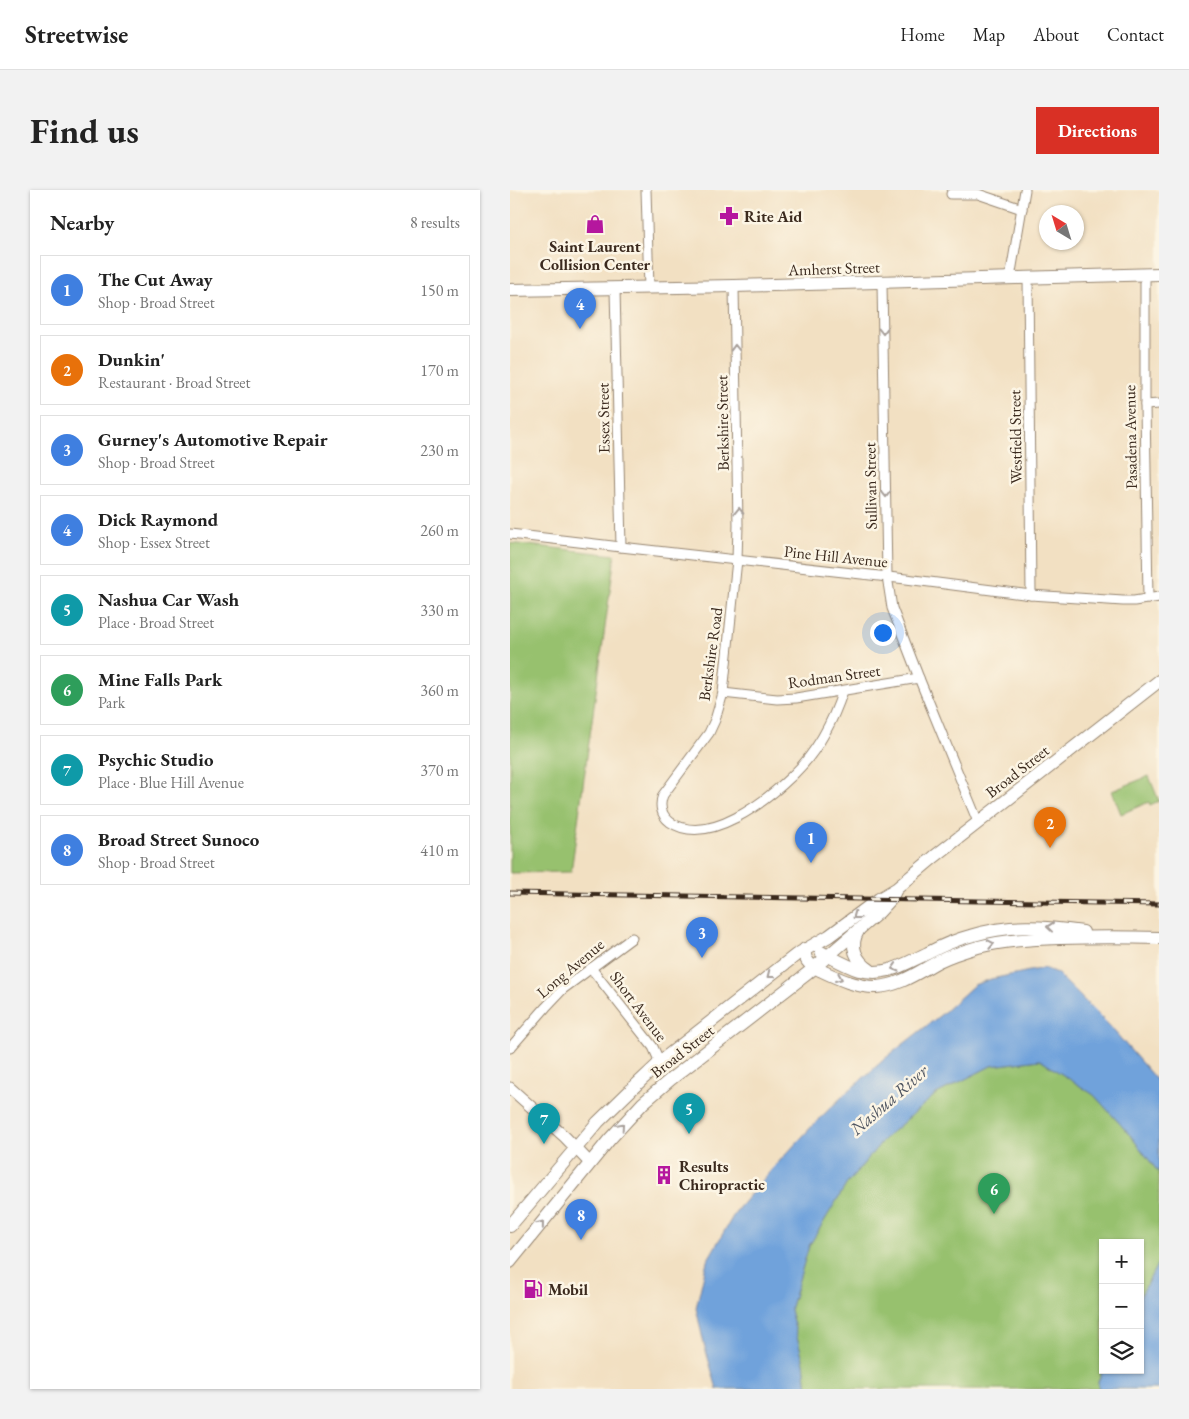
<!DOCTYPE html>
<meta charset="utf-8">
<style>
:root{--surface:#fff;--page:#f2f2f2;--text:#222;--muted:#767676;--line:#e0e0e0;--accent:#d93025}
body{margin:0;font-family:"EB Garamond",serif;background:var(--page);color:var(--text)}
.controls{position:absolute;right:15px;bottom:15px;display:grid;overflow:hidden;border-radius:0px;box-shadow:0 1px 4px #0004}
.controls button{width:45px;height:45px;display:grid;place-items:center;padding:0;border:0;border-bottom:1px solid var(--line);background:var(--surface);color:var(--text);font:25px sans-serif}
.compass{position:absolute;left:529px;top:15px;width:45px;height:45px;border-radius:50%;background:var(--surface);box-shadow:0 1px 4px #0004;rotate:322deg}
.you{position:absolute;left:372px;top:442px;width:18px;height:18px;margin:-12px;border:4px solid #fff;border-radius:50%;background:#1a73e8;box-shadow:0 0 0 8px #1a73e833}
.badge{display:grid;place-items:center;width:32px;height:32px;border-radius:50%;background:var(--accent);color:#fff;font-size:16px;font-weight:700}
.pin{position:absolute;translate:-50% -41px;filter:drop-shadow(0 1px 2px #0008)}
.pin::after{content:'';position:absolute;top:26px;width:18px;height:15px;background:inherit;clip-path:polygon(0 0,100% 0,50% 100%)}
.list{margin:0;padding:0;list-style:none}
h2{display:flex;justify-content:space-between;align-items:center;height:65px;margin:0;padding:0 20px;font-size:21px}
h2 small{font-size:16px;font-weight:400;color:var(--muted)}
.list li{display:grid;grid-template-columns:32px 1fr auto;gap:15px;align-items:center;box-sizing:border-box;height:70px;margin:0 10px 10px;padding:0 10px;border:1px solid var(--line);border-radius:0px}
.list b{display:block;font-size:19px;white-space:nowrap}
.list p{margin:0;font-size:16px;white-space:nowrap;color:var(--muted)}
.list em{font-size:16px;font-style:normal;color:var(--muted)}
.icon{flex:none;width:28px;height:28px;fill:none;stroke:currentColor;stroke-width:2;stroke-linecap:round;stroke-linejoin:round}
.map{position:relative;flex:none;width:649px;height:1199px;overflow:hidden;border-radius:0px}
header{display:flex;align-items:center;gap:30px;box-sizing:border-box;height:70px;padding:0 25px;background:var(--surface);border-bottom:1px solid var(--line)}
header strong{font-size:24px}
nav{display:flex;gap:28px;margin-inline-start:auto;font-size:18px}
.intro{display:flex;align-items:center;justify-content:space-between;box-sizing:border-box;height:120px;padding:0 30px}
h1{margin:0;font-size:35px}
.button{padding:12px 22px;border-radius:0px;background:var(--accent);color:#fff;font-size:18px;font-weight:700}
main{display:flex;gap:30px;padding:0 30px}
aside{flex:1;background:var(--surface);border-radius:0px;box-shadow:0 1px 4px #0004}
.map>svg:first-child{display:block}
.green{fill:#97c16e;stroke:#697646}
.water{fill:#70a2db;stroke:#56667c}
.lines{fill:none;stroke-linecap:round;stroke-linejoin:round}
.minor-casing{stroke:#968570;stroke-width:11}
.tertiary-casing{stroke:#968570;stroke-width:13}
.secondary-casing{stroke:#968570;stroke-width:14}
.minor{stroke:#fff;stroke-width:9}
.tertiary{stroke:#fff;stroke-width:11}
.secondary{stroke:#fff;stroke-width:12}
.rail-casing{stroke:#3b2a1e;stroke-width:5}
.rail{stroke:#fcf5e5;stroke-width:3;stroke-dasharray:9;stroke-linecap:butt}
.oneway{stroke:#a79f9a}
.labels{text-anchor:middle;stroke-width:5;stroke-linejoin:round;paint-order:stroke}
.poi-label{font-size:16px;font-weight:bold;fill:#3b2a1e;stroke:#fcf5e5;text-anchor:start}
.street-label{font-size:16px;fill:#3b2a1e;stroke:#fcf5e5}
.water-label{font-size:18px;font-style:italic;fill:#4e5460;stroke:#fcf5e5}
</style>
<header>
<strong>Streetwise</strong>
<nav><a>Home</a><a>Map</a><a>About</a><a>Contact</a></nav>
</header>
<div class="intro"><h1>Find us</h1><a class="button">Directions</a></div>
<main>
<aside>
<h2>Nearby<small>8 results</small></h2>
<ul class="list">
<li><span class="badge" style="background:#3f7fe0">1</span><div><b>The Cut Away</b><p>Shop · Broad Street</p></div><em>150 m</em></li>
<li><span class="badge" style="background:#e8710a">2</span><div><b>Dunkin'</b><p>Restaurant · Broad Street</p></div><em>170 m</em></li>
<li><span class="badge" style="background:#3f7fe0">3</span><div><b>Gurney's Automotive Repair</b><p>Shop · Broad Street</p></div><em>230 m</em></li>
<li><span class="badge" style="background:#3f7fe0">4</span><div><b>Dick Raymond</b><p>Shop · Essex Street</p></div><em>260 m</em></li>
<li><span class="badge" style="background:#0f9aa8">5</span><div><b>Nashua Car Wash</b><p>Place · Broad Street</p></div><em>330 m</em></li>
<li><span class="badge" style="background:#2e9e5b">6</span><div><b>Mine Falls Park</b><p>Park</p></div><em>360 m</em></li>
<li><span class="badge" style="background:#0f9aa8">7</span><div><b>Psychic Studio</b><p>Place · Blue Hill Avenue</p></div><em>370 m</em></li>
<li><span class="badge" style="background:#3f7fe0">8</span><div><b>Broad Street Sunoco</b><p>Shop · Broad Street</p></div><em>410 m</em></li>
</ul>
</aside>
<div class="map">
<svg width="649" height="1199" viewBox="0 0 649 1199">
<rect width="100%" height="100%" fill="#fcf5e5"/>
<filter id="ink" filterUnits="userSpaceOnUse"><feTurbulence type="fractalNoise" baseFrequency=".02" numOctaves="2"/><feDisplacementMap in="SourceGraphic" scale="10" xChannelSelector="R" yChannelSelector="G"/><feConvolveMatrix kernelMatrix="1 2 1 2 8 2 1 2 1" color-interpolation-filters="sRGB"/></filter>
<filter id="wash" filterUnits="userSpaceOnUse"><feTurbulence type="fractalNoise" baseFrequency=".0096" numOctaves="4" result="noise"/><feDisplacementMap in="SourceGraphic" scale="20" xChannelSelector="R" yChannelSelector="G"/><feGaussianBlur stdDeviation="1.12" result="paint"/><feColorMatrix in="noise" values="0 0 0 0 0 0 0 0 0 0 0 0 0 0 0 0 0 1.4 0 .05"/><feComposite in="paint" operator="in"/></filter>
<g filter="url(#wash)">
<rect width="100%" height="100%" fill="#f2e0c2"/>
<g class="green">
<path d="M0,353l105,12 -44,317 -61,1z"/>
<path d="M639,586l10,25 -9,4 -1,-3 -28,12 -9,-23z"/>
<path d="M530,870l54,35 36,40 29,38v88l-19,36v-54h-37v127l-5,12 1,7h-292l-3,-26 -14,-53 19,-64 37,-61 38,-46 52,-45 55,-28z"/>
</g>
<g class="water">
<path d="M534,778l13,5 51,51 51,59v90l-29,-38 -36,-40 -54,-35 -49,6 -55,28 -52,45 -38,46 -37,61 -19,64 14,53 3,26h-90l-13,-45 -8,-36 11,-47 29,-50 38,-44 42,-45 29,-28 43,-38 55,-43 31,-28 17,-6z"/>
<path d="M649,1071v128h-60l-1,-7 5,-12h37v-73z"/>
</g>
</g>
<g filter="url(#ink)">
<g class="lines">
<g class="minor-casing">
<g id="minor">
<path d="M136,0l3,98"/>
<path d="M441,4h27l44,15"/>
<path d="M635,85v130l3,194"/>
<path d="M518,87l3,318"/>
<path d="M500,88l15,-88"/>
<path d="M372,93l5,293 5,32 27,70 59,144"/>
<path d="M224,96l4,239 -1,35 -14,133 -8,27 -6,13 -46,62c-4,10 -2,20 7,27 38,26 97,-22 123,-47 24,-23 40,-54 50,-84"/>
<path d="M105,99l6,258"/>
<path d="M635,215l14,-1"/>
<path d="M0,344l111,13 285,32 125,16 92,6h11l25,-4"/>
<path d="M213,503l54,6 19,-1 123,-20"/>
<path d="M81,778l62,79 5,11 -1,7"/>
<path d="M0,858l36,-41 17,-18 69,-51"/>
</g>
</g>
<g class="tertiary-casing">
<path id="tertiary" d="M0,898l55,49 25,26"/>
</g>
<g class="secondary-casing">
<g id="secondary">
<path d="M0,100l224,-4 425,-12"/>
<path d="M348,741c-9,15 -2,30 12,39"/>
<path d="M295,759c-1,6 0,10 4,14 3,4 9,6 13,8 17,8 34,16 54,16 24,-1 42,-15 63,-26 12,-6 25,-10 39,-14 27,-7 55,-8 82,-9 33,-1 66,-1 99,0"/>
<path d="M311,762c12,6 25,14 38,18 28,7 45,-6 69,-17 13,-7 27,-13 42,-17 40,-12 72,-10 113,-4"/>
<path d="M0,1036l88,-104 36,-35 32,-30 130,-102 33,-19 50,-37 17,-10 38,-32 225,-176"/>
<path d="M0,1072l99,-122 34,-37 28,-24 137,-106 71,-61 12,-13 4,-8"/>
</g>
</g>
<use href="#minor" class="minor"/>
<use href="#tertiary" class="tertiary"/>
<use href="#secondary" class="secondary"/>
<g class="rail-casing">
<path id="rail" d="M0,703l649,11"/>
</g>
<use href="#rail" class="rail"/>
</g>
<defs><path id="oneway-chevron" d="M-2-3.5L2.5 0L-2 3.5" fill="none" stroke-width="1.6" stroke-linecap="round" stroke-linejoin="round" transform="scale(1.25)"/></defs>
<g class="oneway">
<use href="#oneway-chevron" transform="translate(373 141) rotate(89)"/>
<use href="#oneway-chevron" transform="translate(225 158) rotate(-91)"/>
<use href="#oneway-chevron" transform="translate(376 304) rotate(89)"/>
<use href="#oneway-chevron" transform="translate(229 321) rotate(-89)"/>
<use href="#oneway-chevron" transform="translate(346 726) rotate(143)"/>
<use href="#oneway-chevron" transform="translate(540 737) rotate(-174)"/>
<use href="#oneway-chevron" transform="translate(481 754) rotate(-11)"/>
<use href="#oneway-chevron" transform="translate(385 778) rotate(163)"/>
<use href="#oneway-chevron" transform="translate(260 785) rotate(142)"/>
<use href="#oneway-chevron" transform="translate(329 788) rotate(23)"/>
<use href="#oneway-chevron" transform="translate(111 936) rotate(-49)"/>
<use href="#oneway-chevron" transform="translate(31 1034) rotate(-51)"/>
</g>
</g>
<defs>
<g id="pharmacy-bare" transform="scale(1.5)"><path d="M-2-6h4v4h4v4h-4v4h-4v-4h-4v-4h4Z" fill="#b5179e" stroke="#fcf5e5" stroke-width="2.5" paint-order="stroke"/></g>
<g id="shop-bare" transform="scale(1.5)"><path d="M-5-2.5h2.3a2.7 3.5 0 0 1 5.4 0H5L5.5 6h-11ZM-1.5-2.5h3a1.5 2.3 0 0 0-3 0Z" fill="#b5179e" stroke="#fcf5e5" stroke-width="2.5" paint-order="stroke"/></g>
<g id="building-bare" transform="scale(1.5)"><path d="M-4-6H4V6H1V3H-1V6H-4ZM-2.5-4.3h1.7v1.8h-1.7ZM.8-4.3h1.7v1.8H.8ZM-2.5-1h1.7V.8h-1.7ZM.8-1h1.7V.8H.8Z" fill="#b5179e" stroke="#fcf5e5" stroke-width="2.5" paint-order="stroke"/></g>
<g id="fuel-bare" transform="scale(1.5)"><path d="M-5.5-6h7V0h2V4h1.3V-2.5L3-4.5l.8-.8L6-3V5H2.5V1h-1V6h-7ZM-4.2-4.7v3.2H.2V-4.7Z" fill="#b5179e" stroke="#fcf5e5" stroke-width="2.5" paint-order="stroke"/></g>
</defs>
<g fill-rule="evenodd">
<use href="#pharmacy-bare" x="219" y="26"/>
<use href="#shop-bare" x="85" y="34"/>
<use href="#building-bare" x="154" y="985"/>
<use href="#fuel-bare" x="23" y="1099"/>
</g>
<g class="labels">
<g class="poi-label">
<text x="234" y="32">Rite Aid</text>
<text x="85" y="62" text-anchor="middle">Saint Laurent<tspan x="85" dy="18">Collision Center</tspan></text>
<text x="169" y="982">Results<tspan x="169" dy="18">Chiropractic</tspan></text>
<text x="38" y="1105">Mobil</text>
</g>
<g class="street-label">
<text transform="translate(324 78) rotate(-2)" y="6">Amherst Street</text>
<text transform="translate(93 228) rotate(-91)" y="6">Essex Street</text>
<text transform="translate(212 233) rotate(-91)" y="6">Berkshire Street</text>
<text transform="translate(505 247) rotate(-91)" y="6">Westfield Street</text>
<text transform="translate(620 247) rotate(-91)" y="6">Pasadena Avenue</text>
<text transform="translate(360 296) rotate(-91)" y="6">Sullivan Street</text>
<text transform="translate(326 366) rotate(6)" y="6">Pine Hill Avenue</text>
<text transform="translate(200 464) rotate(-82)" y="6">Berkshire Road</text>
<text transform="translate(324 486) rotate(-8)" y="6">Rodman Street</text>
<text transform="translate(507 581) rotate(-38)" y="6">Broad Street</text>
<text transform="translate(60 778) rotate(-40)" y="6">Long Avenue</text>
<text transform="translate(129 816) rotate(53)" y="6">Short Avenue</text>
<text transform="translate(172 861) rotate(-38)" y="6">Broad Street</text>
</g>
<g class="water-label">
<text transform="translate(379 910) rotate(-41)" y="6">Nashua River</text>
</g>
</g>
</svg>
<div class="controls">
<button>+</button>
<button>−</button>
<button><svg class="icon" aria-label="layers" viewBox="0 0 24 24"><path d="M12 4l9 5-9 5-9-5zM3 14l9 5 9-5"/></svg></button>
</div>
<svg class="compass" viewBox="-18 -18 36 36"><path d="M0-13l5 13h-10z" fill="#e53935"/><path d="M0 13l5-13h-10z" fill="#767676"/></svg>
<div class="you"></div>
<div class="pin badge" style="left:301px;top:673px;background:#3f7fe0">1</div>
<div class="pin badge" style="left:540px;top:658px;background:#e8710a">2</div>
<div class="pin badge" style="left:192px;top:768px;background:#3f7fe0">3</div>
<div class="pin badge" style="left:70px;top:139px;background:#3f7fe0">4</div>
<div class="pin badge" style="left:179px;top:944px;background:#0f9aa8">5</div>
<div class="pin badge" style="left:484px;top:1024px;background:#2e9e5b">6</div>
<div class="pin badge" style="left:34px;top:954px;background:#0f9aa8">7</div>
<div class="pin badge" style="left:71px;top:1050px;background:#3f7fe0">8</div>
</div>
</main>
